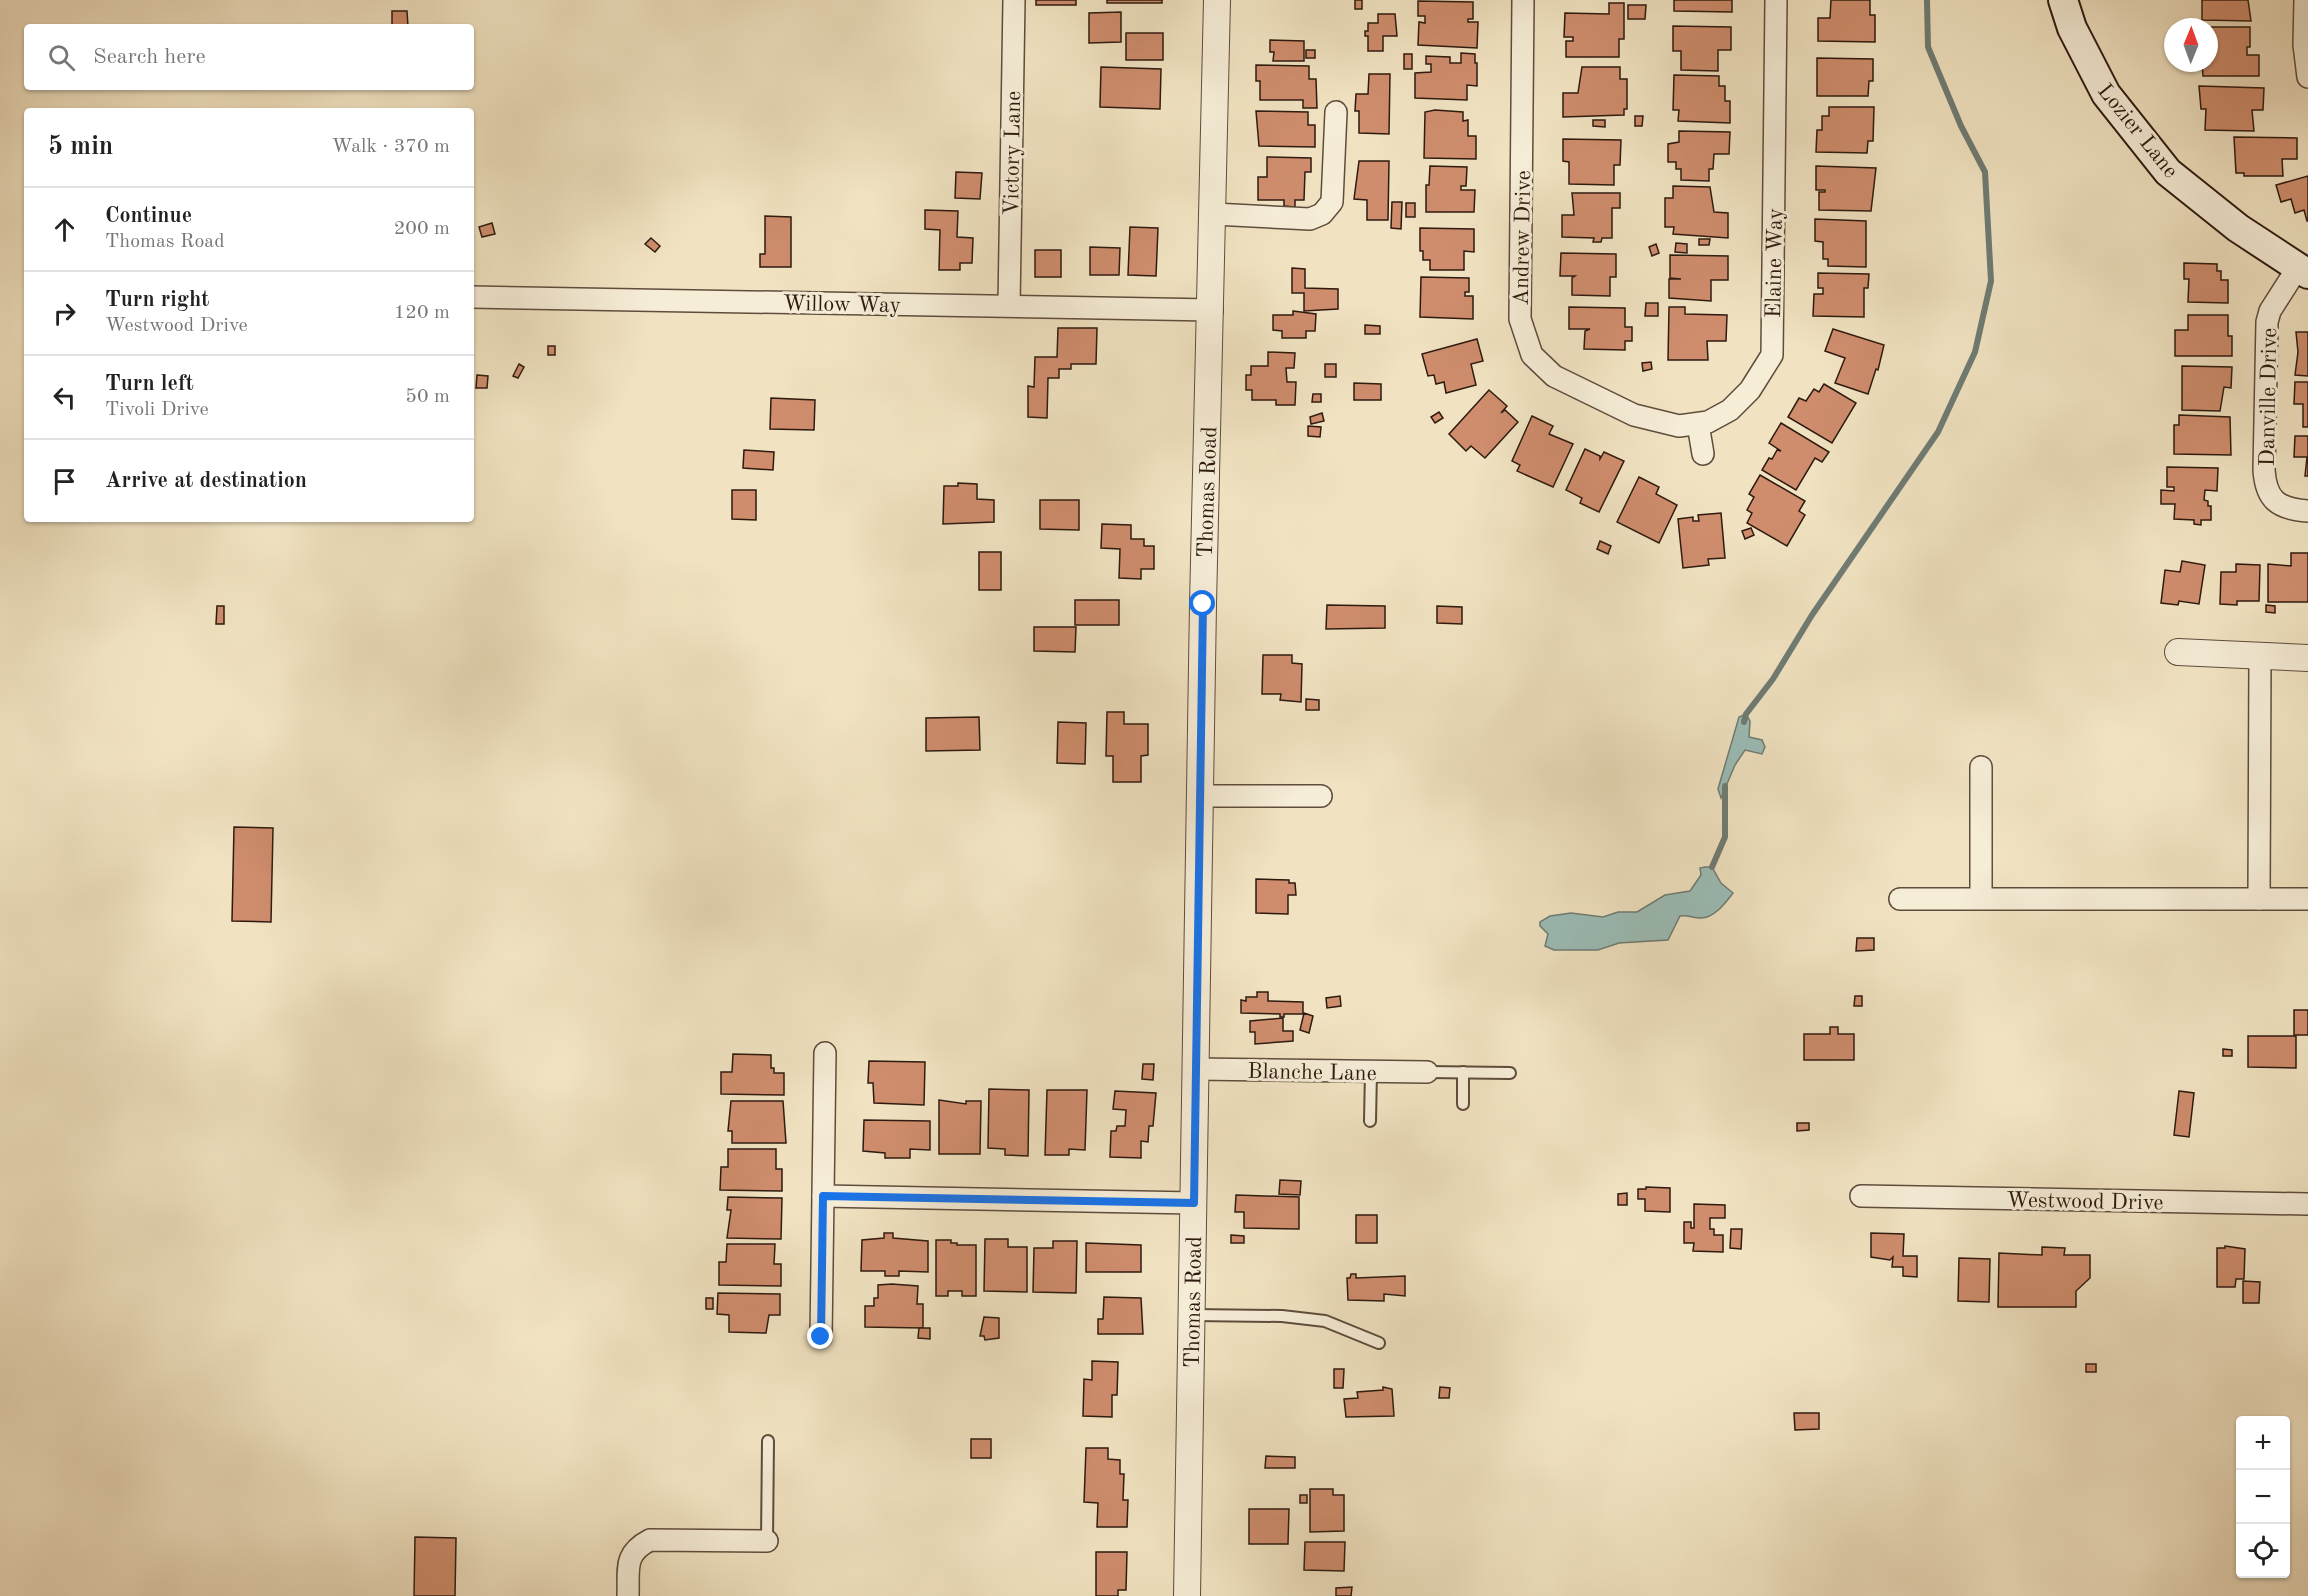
<!DOCTYPE html>
<meta charset="utf-8">
<style>
:root{--surface:#fff;--page:#f2f2f2;--text:#222;--muted:#767676;--line:#e0e0e0}
body{margin:0;font-family:"Old Standard TT",serif;background:var(--page);color:var(--text)}
.controls{position:absolute;right:18px;bottom:18px;display:grid;overflow:hidden;border-radius:6px;box-shadow:0 2px 4px #0004}
.controls button{width:54px;height:54px;display:grid;place-items:center;padding:0;border:0;border-bottom:2px solid var(--line);background:var(--surface);color:var(--text);font:30px sans-serif}
.compass{position:absolute;left:2164px;top:18px;width:54px;height:54px;border-radius:50%;background:var(--surface);box-shadow:0 2px 4px #0004;rotate:1deg}
.stop{position:absolute;width:18px;height:18px;margin:-14px;border:4px solid #1a73e8;border-radius:50%;background:#fff}
.stop.end{background:#1a73e8;border-color:#fff;box-shadow:0 2px 6px #0008}
.list{margin:0;padding:0;list-style:none}
h2{display:flex;justify-content:space-between;align-items:center;height:78px;margin:0;padding:0 24px;font-size:26px}
h2 small{font-size:20px;font-weight:400;color:var(--muted)}
.list li{display:grid;grid-template-columns:39px 1fr auto;gap:18px;align-items:center;box-sizing:border-box;height:84px;padding:0 24px;border-top:2px solid var(--line)}
.list b{display:block;font-size:22px;white-space:nowrap}
.list p{margin:0;font-size:20px;white-space:nowrap;color:var(--muted)}
.list em{font-size:20px;font-style:normal;color:var(--muted)}
.icon{flex:none;width:33px;height:33px;fill:none;stroke:currentColor;stroke-width:2;stroke-linecap:round;stroke-linejoin:round}
.map{position:relative;flex:none;width:2308px;height:1596px;overflow:hidden}
.search{position:absolute;background:var(--surface);box-shadow:0 2px 4px #0004;left:24px;top:24px;width:450px;height:66px;display:flex;align-items:center;gap:15px;box-sizing:border-box;padding:0 21px;border-radius:6px;color:var(--muted);font-size:22px}
.panel{position:absolute;background:var(--surface);box-shadow:0 2px 4px #0004;left:24px;top:108px;width:450px;height:414px;border-radius:6px}
.map>svg:first-child{display:block}
.water{fill:#9bbdb7;stroke:#6f7c74;stroke-width:1.5}
.lines{fill:none;stroke-linecap:round;stroke-linejoin:round}
.stream{stroke:#6f7c74;stroke-width:6}
.building{fill:#cf8d6d;stroke:#2e1a0f;stroke-width:1.5}
.service-casing{stroke:#5f4c3c;stroke-width:14}
.minor-casing{stroke:#5f4c3c;stroke-width:24}
.tertiary-casing{stroke:#5f4c3c;stroke-width:28}
.secondary-casing{stroke:#2e1a0f;stroke-width:32}
.service{stroke:#f6edd7;stroke-width:10}
.minor{stroke:#f6edd7;stroke-width:21}
.tertiary{stroke:#f6edd7;stroke-width:26}
.secondary{stroke:#f6edd7;stroke-width:28}
.route{stroke:#1a73e8;stroke-width:8}
.labels{text-anchor:middle;stroke-width:6;stroke-linejoin:round;paint-order:stroke}
.street-label{font-size:22px;fill:#2e1a0f;stroke:#f6edd7}
</style>
<div class="map">
<svg width="2308" height="1596" viewBox="0 0 2308 1596">
<rect width="100%" height="100%" fill="#f1e3c2"/>
<filter id="stains"><feTurbulence type="fractalNoise" baseFrequency=".00333" numOctaves="4"/><feColorMatrix values="0 0 0 0 .2 0 0 0 0 .09 0 0 0 0 .02 0 0 0 .5 -.17"/></filter>
<radialGradient id="worn" r=".72"><stop offset=".6" stop-color="#630" stop-opacity="0"/><stop offset="1" stop-color="#630" stop-opacity=".3"/></radialGradient>
<g class="water">
<path d="M1746,714l4,7 -1,16 13,3 3,7 -3,7 -17,-4 -10,15 -14,33 -3,-9 21,-72z"/>
<path d="M1705,867h7l9,16 12,10c-7,9 -19,26 -33,25 -7,0 -11,-3 -20,-2l-12,24 -49,3 -21,7h-44l-9,-4 3,-12 -8,-8v-4l10,-6 21,-3 32,4 15,-5h19l28,-17 25,-4 11,-16 -1,-7z"/>
</g>
<g class="lines">
<g class="stream">
<path d="M1744,722l2,-8 27,-35 39,-64 126,-183 37,-80 16,-71 -6,-109 -24,-46 -33,-79 -1,-47"/>
<path d="M1712,867l13,-30v-51"/>
</g>
</g>
<g class="building">
<rect x="1036" y="0" width="40" height="5"/>
<rect x="1107" y="0" width="55" height="3"/>
<rect x="1355" y="0" width="7" height="9"/>
<path d="M1674,0h58v12l-58,-1z"/>
<path d="M1831,0h39v15h5v27l-57,-1v-23h12z"/>
<path d="M2202,0h46l3,21 -49,-1z"/>
<path d="M1418,1l55,1v17h-5v3h10l-1,26 -59,-3 1,-23 6,1v-7h-7z"/>
<path d="M1609,3h15v36h-5v18h-53v-16h7v-4h-9l1,-24 44,1z"/>
<path d="M1628,5h18l-1,14h-17z"/>
<path d="M392,11h15l1,16h-16z"/>
<path d="M1121,12v30l-32,1v-30z"/>
<path d="M1378,14h17l2,22h-14v15h-15v-15h-3v-5h3v-8h10z"/>
<path d="M1673,26l58,1v23h-13v21l-37,-1v-19h-8z"/>
<path d="M2204,27h46v20h-3v8h12v21h-56l-1,-13h7v-36z"/>
<rect x="1126" y="33" width="37" height="27"/>
<path d="M1270,40l34,1v20h-31l1,-9h-4z"/>
<rect x="1306" y="50" width="9" height="8"/>
<path d="M1461,53l14,1v9h2v23l-10,-1v15l-52,-2v-25l16,-1v-8h-5v-8l24,1v6h11z"/>
<rect x="1404" y="54" width="8" height="15"/>
<path d="M1817,58l56,1v22h-4l-1,15h-51z"/>
<path d="M1256,65l53,1v13h7l1,29h-14v-8h-43v-19h-4z"/>
<path d="M1101,67l60,2 -1,40 -60,-2z"/>
<path d="M1582,67h38v12h7v30h-3v6l-61,2v-24h15z"/>
<path d="M1369,74h21l-1,60 -30,-1v-22h-4l1,-17h12z"/>
<path d="M1674,75l45,1v10h6v15h5v22l-52,-2 1,-11h-6z"/>
<path d="M2199,86l65,2 -1,22h-11l2,21 -49,-1 1,-21h-5z"/>
<path d="M1829,107h45l-1,34h-5l-1,12 -51,-1 1,-22h5v-14h7z"/>
<path d="M1435,110l28,2v9l5,-1v16h8v23l-52,-1 1,-46z"/>
<path d="M1256,111l52,1v13h7v22l-56,-1z"/>
<path d="M1635,116h8l-1,10h-7z"/>
<path d="M1593,120h12v7l-12,-1z"/>
<path d="M1679,131l51,1 -1,22h-15l-1,15h-4v12l-28,-1v-11h-5v-7h-8v-18l11,-2z"/>
<path d="M2234,137l63,1v21h-15l1,17h-39v-3h-8z"/>
<path d="M1563,139l58,1 -1,25h-6v20l-45,-1v-22l-6,-1z"/>
<path d="M1267,157l44,1v14h-6l-1,28h-9v7l-11,-1v-6h-26v-23h9z"/>
<path d="M1359,161h30l-1,59h-21v-20l-13,-1z"/>
<path d="M1430,166l37,1 -1,19h-5v4h14l-1,22h-48v-27h3z"/>
<path d="M1816,166l60,2 -5,43 -52,-1v-18h6v-2h-9z"/>
<path d="M956,172l26,1 -2,26 -25,-1z"/>
<path d="M2308,176v45h-1l-3,-11 -9,3 -4,-14 -10,3 -5,-17z"/>
<path d="M1673,186l37,1 4,25 14,1v25l-55,-4 1,-7h-9v-29h8z"/>
<path d="M1572,193h48v15h-8v30h-10l-1,4h-8l1,-4 -32,-1v-22h12z"/>
<path d="M1392,202h10l-1,27 -10,-1z"/>
<rect x="1406" y="203" width="9" height="14"/>
<path d="M925,210l33,1 -1,26 16,1 -1,25h-12v7h-21l1,-40 -15,-1z"/>
<path d="M765,216l26,1v50h-31v-13h5z"/>
<path d="M1815,219l51,2v46l-38,-1v-7h-5v-17l-8,-1z"/>
<path d="M492,223l3,11 -13,3 -3,-10z"/>
<path d="M1130,227l28,1 -2,48 -28,-1z"/>
<path d="M1420,228l54,1v23l-10,-1v19h-34v-10h-7v-9h-3z"/>
<path d="M651,238l9,8 -5,6 -10,-8z"/>
<path d="M1699,239h11l-1,6h-10z"/>
<path d="M1676,243l11,1v9l-12,-1z"/>
<path d="M1656,244l3,9 -7,3 -3,-9z"/>
<path d="M1090,247l30,1 -1,27h-29z"/>
<rect x="1035" y="250" width="26" height="27"/>
<path d="M1561,253l55,1v23h-6v19l-38,-1v-17l3,-2h-15z"/>
<path d="M1670,255l58,1v24h-17v21l-42,-3v-19h12l-11,-1z"/>
<path d="M2184,263l33,1v7h4v9h7v23l-40,-1 1,-23h-5z"/>
<path d="M1292,268l13,1v19l33,1v20l-34,2v-18h-12z"/>
<path d="M1818,273l51,1 -1,14h-4v29l-51,-1 1,-22h9v-6h-5z"/>
<path d="M1421,277l48,1v14h-4v4h8v23l-53,-2z"/>
<path d="M1646,303h12v13h-13z"/>
<path d="M1569,307l56,1v19h7v14h-7v9l-41,-1 1,-18 5,-2h-21z"/>
<path d="M1669,307h16v7l42,1 -1,26h-19l1,19h-40z"/>
<path d="M1293,311l23,3 -1,17h-9v7h-24v-7l-9,-1v-15h20z"/>
<path d="M2188,315h40v21h4v20h-57v-26h13z"/>
<path d="M1365,325l15,1v8h-15z"/>
<path d="M1058,328h39l-1,36h-25v5h-12v9h-11l-1,40 -19,-1v-31l6,1 1,-30h22z"/>
<path d="M1833,329l51,16 -6,25 -2,-1 -8,25 -33,-11 10,-25 -20,-7z"/>
<path d="M2296,332h12v44l-13,-1 3,-23z"/>
<path d="M1477,339l6,22 -12,3 5,21 -30,8 -2,-11 -8,2 -2,-9 -6,1 -6,-22z"/>
<rect x="548" y="346" width="7" height="9"/>
<path d="M1268,352l27,1 -1,15h-8l1,14h9l-1,23h-19v-5h-24v-10h-6v-15h5v-9h17z"/>
<path d="M1651,362l1,7 -9,2 -1,-8z"/>
<path d="M519,364l5,3 -6,11 -5,-2z"/>
<rect x="1325" y="364" width="11" height="13"/>
<path d="M2182,366l50,1 -1,21 -7,-1 -4,24 -38,-1z"/>
<path d="M477,375l11,1 -1,12h-11z"/>
<path d="M2295,382h13v45h-5v-23h-9z"/>
<path d="M1354,383l27,1v16h-27z"/>
<path d="M1824,384l32,19 -24,40 -44,-26 11,-19 7,3 8,-12 5,3z"/>
<path d="M1489,390l18,16 -6,7 4,-3 13,12 -33,36 -14,-12 -5,5 -17,-17z"/>
<path d="M1313,394h8v8h-9z"/>
<path d="M771,398l44,2 -1,30 -44,-1z"/>
<path d="M1439,412l4,6 -8,5 -4,-6z"/>
<path d="M1322,413l2,8 -13,3 -1,-7z"/>
<path d="M2179,415l51,2 1,38 -57,-1v-29h5z"/>
<path d="M1532,416l21,10 -4,8 24,10 -20,43 -36,-16 3,-6 -8,-4z"/>
<path d="M1781,423l48,29 -7,10 -7,-4 -19,32 -34,-20 7,-12 3,1 5,-9 4,1 -12,-8z"/>
<path d="M1308,426l13,1 -1,10 -12,-1z"/>
<path d="M2295,436h13v40h-3l2,-19h-13z"/>
<path d="M1585,449l15,7v3l4,-7 20,9 -25,51 -19,-9 2,-5 -16,-8z"/>
<path d="M744,450l30,2 -1,18 -30,-2z"/>
<path d="M2167,467l51,1 -1,23 -12,-1 -1,10 4,1v5h3v14h-10v5l-7,-1v-4l-20,-1 1,-15h-14v-14l13,1v-4h-7z"/>
<path d="M1760,475l45,26 -6,10 6,4 -18,31 -40,-23 5,-10 -5,-3 7,-13 -5,-3z"/>
<path d="M1639,477l20,10 -3,7 21,11 -18,38 -42,-21z"/>
<path d="M958,483l19,1v15l17,1v22l-51,2 1,-38h14z"/>
<path d="M732,490h24v30l-24,-1z"/>
<path d="M1040,500h39v30l-39,-1z"/>
<path d="M1721,513l4,45 -17,1 1,6 -26,3 -5,-49 15,-2v4h6l-1,-6z"/>
<path d="M1102,524l29,1v14h13v7h10v23h-13v10l-22,-1 1,-29 -19,-1z"/>
<path d="M1751,528l3,7 -9,4 -3,-8z"/>
<path d="M1600,541l11,5 -3,8 -11,-5z"/>
<rect x="979" y="552" width="22" height="38"/>
<path d="M2291,553h17v49h-40v-38l23,2z"/>
<path d="M2182,561l23,4 -6,39 -20,-3 -1,4 -17,-2 4,-33 15,2z"/>
<path d="M2236,564l24,1 -1,36h-22v4l-17,-1 1,-32h15z"/>
<rect x="1075" y="600" width="44" height="25"/>
<path d="M1327,605l58,1v22l-59,1z"/>
<path d="M2266,605l9,1v7l-9,-1z"/>
<path d="M217,606h7v18h-8z"/>
<path d="M1437,606l25,1v17l-25,-1z"/>
<path d="M1034,627h42l-1,25 -41,-1z"/>
<path d="M1263,655h29v8l10,1 -1,38 -21,-2 1,-6h-19z"/>
<path d="M1306,699l13,1v10h-13z"/>
<path d="M1107,712h17v12h24v31l-7,1v26h-28v-26h-7z"/>
<path d="M979,717l1,33 -54,1v-33z"/>
<path d="M1058,722l28,1 -1,41 -28,-1z"/>
<path d="M234,827l39,1 -2,94 -39,-1z"/>
<path d="M1256,879l33,1v3h6l1,12h-8v19l-32,-1z"/>
<path d="M1857,938h17v12l-18,1z"/>
<path d="M1257,992h11v9l35,1v12h-19v3h-4v-3l-39,-1v-13l5,1v-4h11z"/>
<path d="M1340,996l1,10 -14,2 -1,-10z"/>
<path d="M1855,996h7v10h-8z"/>
<rect x="2294" y="1010" width="14" height="25"/>
<path d="M1304,1013l9,3 -4,17 -9,-3z"/>
<path d="M1283,1018v13h10v10l-38,3v-12h-5v-11z"/>
<path d="M1830,1027h8v7h16v26h-50v-26h26z"/>
<path d="M2248,1036h48v32l-48,-1z"/>
<path d="M2223,1049l9,1v6h-9z"/>
<path d="M733,1054l38,1v13h3v5h10v22l-63,-1v-22h11z"/>
<path d="M869,1061l56,1 -1,43 -50,-2 -1,-20h-5z"/>
<path d="M1143,1064h11l-1,16 -11,-1z"/>
<path d="M989,1089l40,1 -1,66 -23,-1v-6l-17,-1z"/>
<path d="M1047,1090h40l-2,60 -16,-1v6h-24z"/>
<path d="M1115,1091l41,2 -3,33h-4l-1,16 -7,-1v17l-31,-1 1,-26h5l1,-5h8l1,-16 -13,-1z"/>
<path d="M2179,1091l15,2 -5,44 -15,-2z"/>
<path d="M939,1100l27,4v-3h15l-1,53h-41z"/>
<path d="M731,1101h52l3,42h-54v-12h-4z"/>
<path d="M864,1120l66,1v29l-20,-1v9h-25v-5l-22,-2z"/>
<path d="M1797,1123h12v7l-12,1z"/>
<path d="M728,1149h48v20h6v22l-62,-1 1,-23h7z"/>
<path d="M1280,1180l21,1 -1,14 -21,-1z"/>
<path d="M1646,1187l24,1v24l-25,-1v-12h-7v-10h8z"/>
<path d="M1627,1193v12h-9v-11z"/>
<path d="M1236,1195l63,2v32l-55,-1v-16h-9z"/>
<path d="M728,1197l54,1 -1,41 -54,-1 4,-28h-4z"/>
<path d="M1694,1204l31,1v13h-15v11h4v6h9v17l-30,-1 1,-8h-10v-21h7v6h3z"/>
<rect x="1356" y="1215" width="21" height="28"/>
<path d="M1731,1229h11l-1,20 -11,-1z"/>
<path d="M884,1233h9v5l35,3v31l-29,-1v5h-14v-5h-24l1,-31 22,-2z"/>
<path d="M1871,1233l33,1 -1,22h14v21l-14,-1v-9h-11l1,-10 -3,3 -19,-3z"/>
<path d="M1231,1235l13,1v7h-13z"/>
<path d="M985,1239h23v8h19v45l-43,-1z"/>
<path d="M936,1240h15v3h6v2h19v51h-14v-5h-14v5h-12z"/>
<path d="M1053,1241h24l-1,52 -43,-1 1,-44h19z"/>
<path d="M1086,1243l55,2v27h-55z"/>
<path d="M727,1244h48l-1,20h7v22l-62,-1v-23h7z"/>
<path d="M2225,1246l20,3 -1,30h-8l-1,8h-18v-39h8z"/>
<path d="M2042,1247l23,1 -1,7h26v23l-14,13v16h-78l1,-54 43,2z"/>
<path d="M1959,1258l31,1 -1,43 -31,-1z"/>
<path d="M1351,1274h5v4l49,-2v20l-21,-2v7l-36,-1 -1,-22h3z"/>
<path d="M2243,1281l17,1 -1,21h-16z"/>
<path d="M892,1284l26,2 -1,18h6v24l-58,-1v-21h9v-8h4v-13z"/>
<path d="M718,1293l62,1v21h-11l-3,18 -37,-1v-17l-12,-1z"/>
<path d="M1104,1297l37,1 2,36h-45v-15h5z"/>
<rect x="706" y="1298" width="7" height="11"/>
<path d="M984,1317l15,1v20l-14,2 -1,-4h-4z"/>
<path d="M919,1328h11v11l-12,-1z"/>
<path d="M1092,1361l26,1 -1,33h-5v22l-29,-1 1,-37 8,1z"/>
<rect x="2086" y="1364" width="10" height="8"/>
<path d="M1334,1369h10l-1,19h-9z"/>
<path d="M1383,1387l9,2 2,27 -48,1 -2,-18 14,-1 -1,-6 26,-2z"/>
<path d="M1440,1387l10,1 -1,10h-10z"/>
<path d="M1794,1413h25v16l-24,1z"/>
<rect x="971" y="1439" width="20" height="19"/>
<path d="M1086,1448h22v11l12,1v14h4l-1,26h5l-1,27h-30l1,-24 -14,-1z"/>
<path d="M1266,1456l29,1v11h-30z"/>
<path d="M1310,1489h23v6h11v36l-34,1z"/>
<rect x="1300" y="1495" width="7" height="8"/>
<path d="M1249,1509h40l-1,35h-39z"/>
<path d="M415,1537l41,1 -1,58h-41z"/>
<path d="M1305,1542h40l-1,29 -40,-1z"/>
<path d="M1096,1552h31l-1,38h-8v6h-22z"/>
<path d="M1352,1587l-1,9h-15v-8z"/>
</g>
<g class="lines">
<g class="service-casing">
<g id="service">
<path d="M1427,1072l83,1"/>
<path d="M1463,1104v-32"/>
<path d="M1370,1121l1,-50"/>
<path d="M1192,1315l90,1 43,5 54,22"/>
<path d="M767,1541l1,-100"/>
</g>
</g>
<g class="minor-casing">
<g id="minor">
<path d="M1523,0l-3,319 12,36 22,21 80,39 45,11 29,-4 22,-12 20,-20 22,-35 4,-355"/>
<path d="M2305,0l-1,45 4,32"/>
<path d="M1214,214l96,5 12,-5 10,-12 4,-90"/>
<path d="M2298,267l-28,44 -3,11 -3,148c2,30 14,39 44,41"/>
<path d="M471,297l741,13"/>
<path d="M1009,305l5,-305"/>
<path d="M1698,424l5,30"/>
<path d="M2260,655l-1,244h49"/>
<path d="M1200,796h121"/>
<path d="M1981,898v-131"/>
<path d="M1900,899h359"/>
<path d="M1196,1069l231,3"/>
<path d="M823,1196l371,7"/>
<path d="M1861,1196l447,8"/>
<path d="M821,1337l4,-284"/>
<path d="M628,1596c1,-27 -5,-42 22,-56l117,1"/>
</g>
</g>
<g class="tertiary-casing">
<g id="tertiary">
<path d="M2178,652l130,6"/>
<path d="M1187,1596l16,-992 14,-604"/>
</g>
</g>
<g class="secondary-casing">
<path id="secondary" d="M2063,0l9,28 34,66 62,78 70,56 70,46"/>
</g>
<use href="#service" class="service"/>
<use href="#minor" class="minor"/>
<use href="#tertiary" class="tertiary"/>
<use href="#secondary" class="secondary"/>
</g>
<g class="lines">
<path class="route" d="M821,1337l2,-141 371,7 9,-599"/>
</g>
<g class="labels">
<g class="street-label">
<text transform="translate(2139 130) rotate(51)" y="8">Lozier Lane</text>
<text transform="translate(1011 153) rotate(-89)" y="8">Victory Lane</text>
<text transform="translate(1521 238) rotate(-89)" y="8">Andrew Drive</text>
<text transform="translate(1773 263) rotate(-89)" y="8">Elaine Way</text>
<text transform="translate(842 303) rotate(1)" y="8">Willow Way</text>
<text transform="translate(2267 397) rotate(-89)" y="8">Danville Drive</text>
<text transform="translate(1206 492) rotate(-88)" y="8">Thomas Road</text>
<text transform="translate(1312 1071) rotate(1)" y="8">Blanche Lane</text>
<text transform="translate(2085 1200) rotate(1)" y="8">Westwood Drive</text>
<text transform="translate(1192 1302) rotate(-89)" y="8">Thomas Road</text>
</g>
</g>
<rect width="100%" height="100%" filter="url(#stains)"/>
<rect width="100%" height="100%" fill="url(#worn)"/>
</svg>
<div class="controls">
<button>+</button>
<button>−</button>
<button><svg class="icon" aria-label="locate" viewBox="0 0 24 24"><circle cx="12" cy="12" r="6"/><path d="M12 2v4M12 18v4M2 12h4M18 12h4"/></svg></button>
</div>
<svg class="compass" viewBox="-18 -18 36 36"><path d="M0-13l5 13h-10z" fill="#e53935"/><path d="M0 13l5-13h-10z" fill="#767676"/></svg>
<div class="stop" style="left:1203px;top:604px"></div>
<div class="stop end" style="left:821px;top:1337px"></div>
<div class="search"><svg class="icon" aria-label="search" viewBox="0 0 24 24"><circle cx="10" cy="10" r="6"/><path d="M15 15l6 6"/></svg>Search here</div>
<section class="panel">
<h2>5 min<small>Walk · 370 m</small></h2>
<ul class="list">
<li><svg class="icon" aria-label="ahead" viewBox="0 0 24 24"><path d="M12 20V5M6 11l6-6 6 6"/></svg><div><b>Continue</b><p>Thomas Road</p></div><em>200 m</em></li>
<li><svg class="icon" aria-label="right" viewBox="0 0 24 24"><path d="M7 20v-9h11M14 6l5 5-5 5"/></svg><div><b>Turn right</b><p>Westwood Drive</p></div><em>120 m</em></li>
<li><svg class="icon" aria-label="left" viewBox="0 0 24 24"><path d="M17 20v-9H6M10 6l-5 5 5 5"/></svg><div><b>Turn left</b><p>Tivoli Drive</p></div><em>50 m</em></li>
<li><svg class="icon" aria-label="arrive" viewBox="0 0 24 24"><path d="M6 21V4h12l-3 4 3 4H6"/></svg><div><b>Arrive at destination</b></div></li>
</ul>
</section>
</div>
